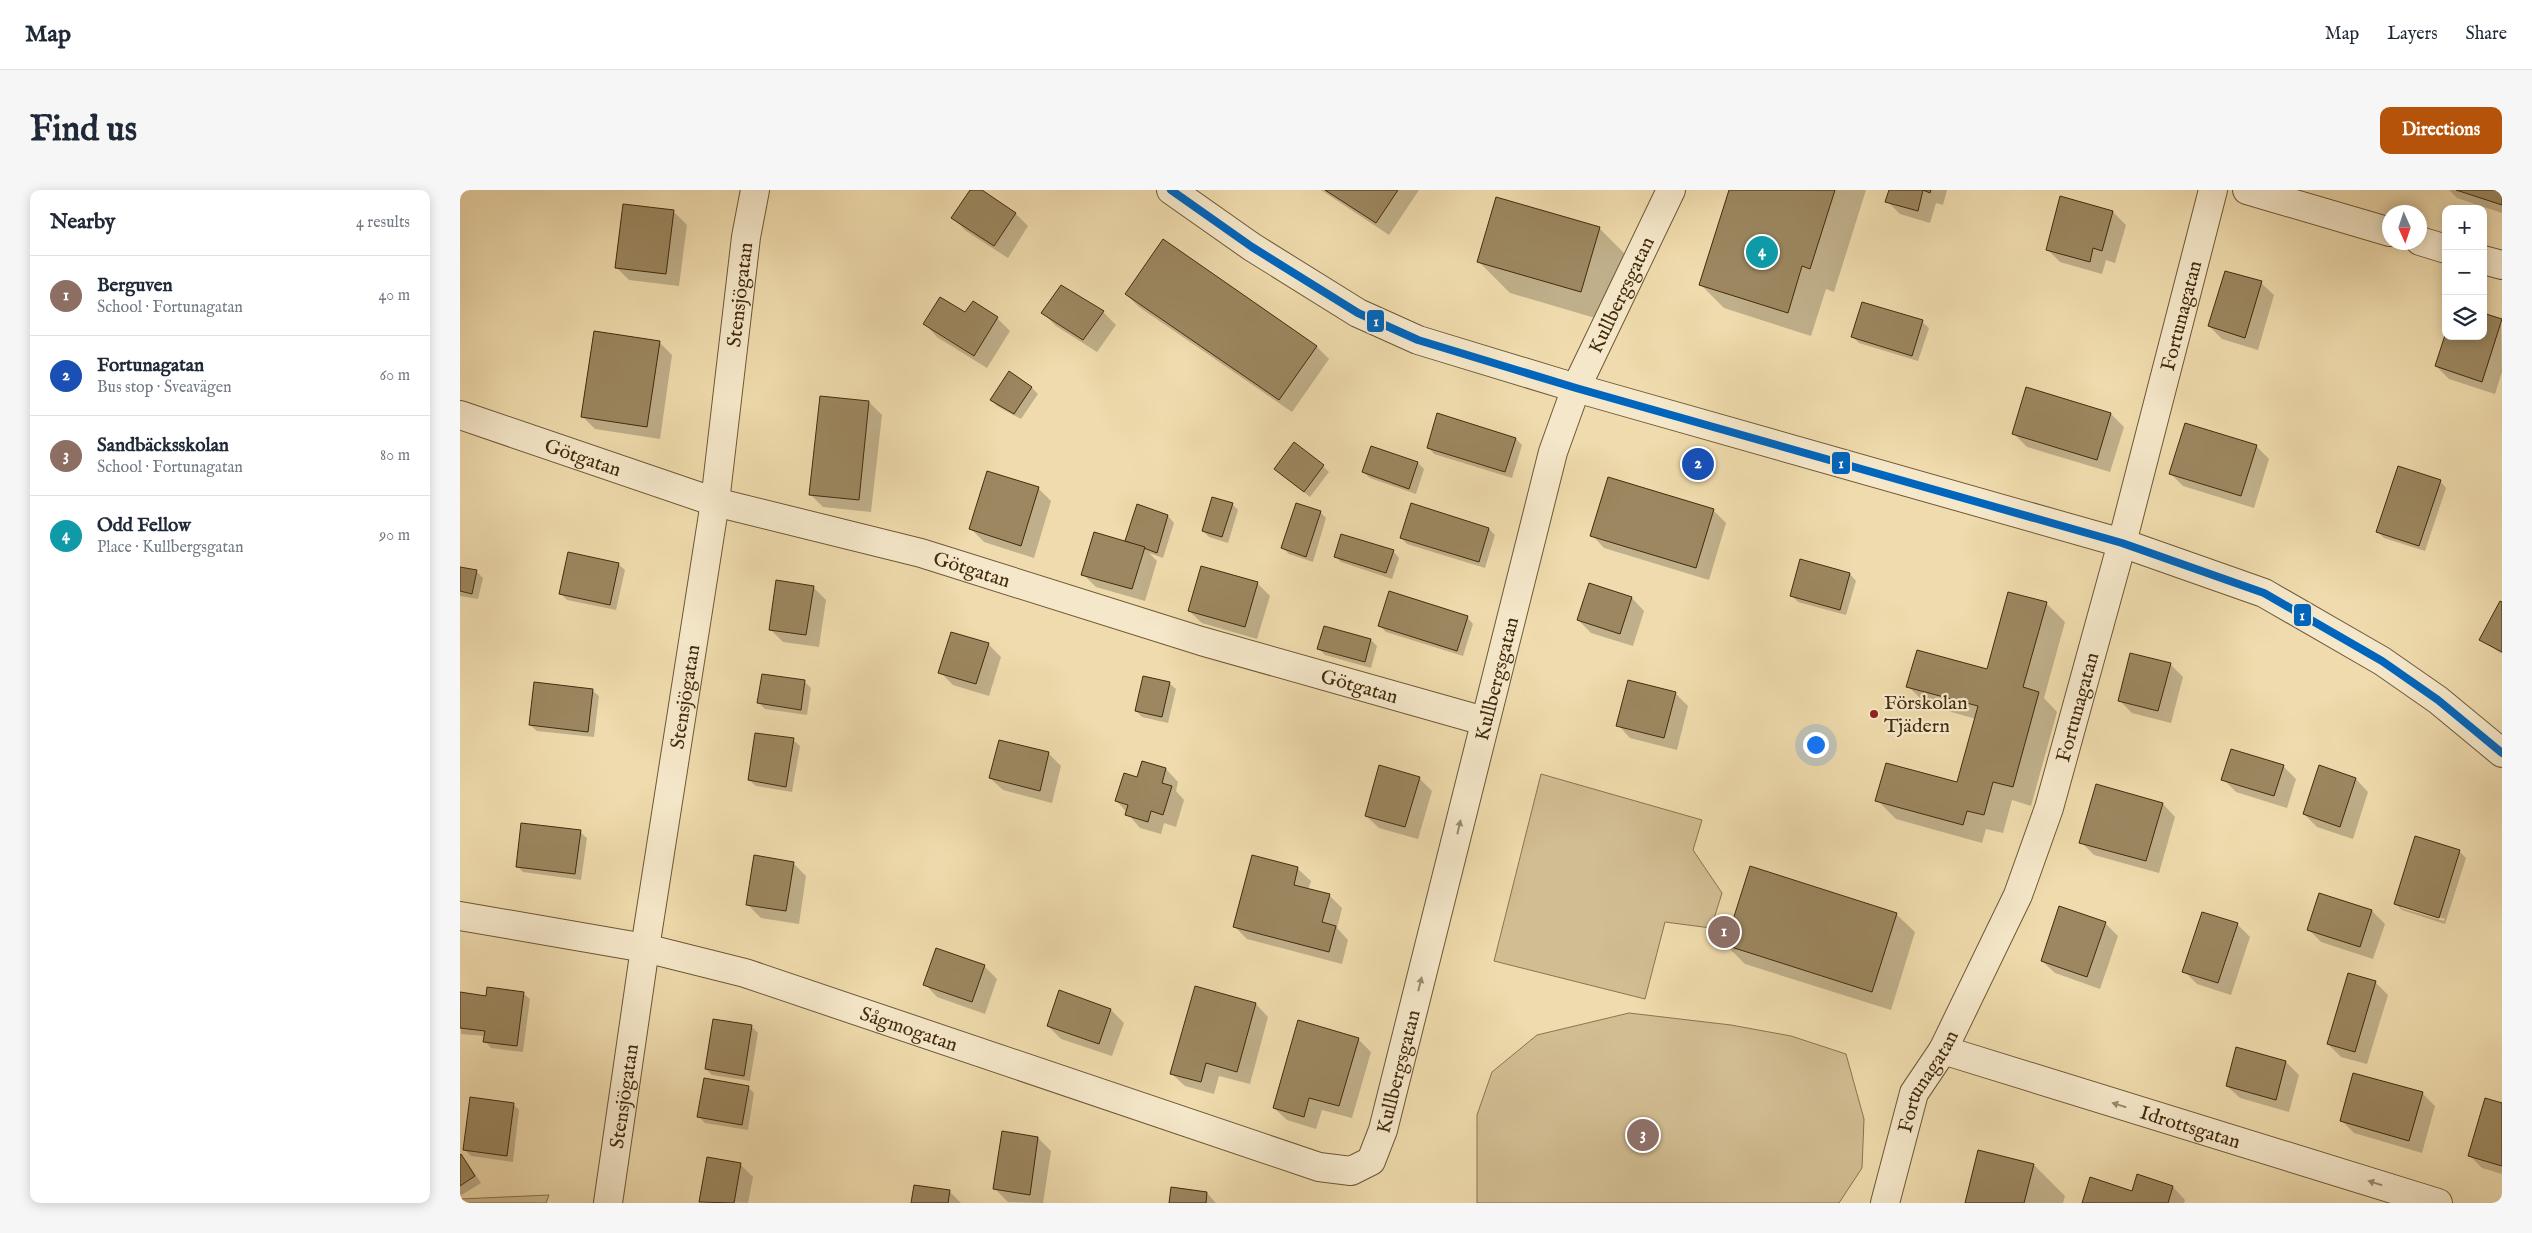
<!DOCTYPE html>
<meta charset="utf-8">
<style>
:root{--surface:#fff;--page:#f6f6f7;--text:#1f2937;--muted:#747a83;--line:#e0e1e3;--accent:#b45309}
body{margin:0;font-family:"IM FELL English",serif;background:var(--page);color:var(--text)}
.controls{position:absolute;right:15px;top:15px;display:grid;overflow:hidden;border-radius:10px;box-shadow:0 2px 12px #0003}
.controls button{width:45px;height:45px;display:grid;place-items:center;padding:0;border:0;border-bottom:1px solid var(--line);background:var(--surface);color:var(--text);font:25px sans-serif}
.compass{position:absolute;left:1922px;top:15px;width:45px;height:45px;border-radius:50%;background:var(--surface);box-shadow:0 2px 12px #0003;rotate:177deg}
.you{position:absolute;left:1355px;top:554px;width:18px;height:18px;margin:-12px;border:4px solid #fff;border-radius:50%;background:#1a73e8;box-shadow:0 0 0 8px #1a73e833}
.badge{display:grid;place-items:center;width:32px;height:32px;border-radius:50%;background:var(--accent);color:#fff;font-size:16px;font-weight:700}
.pin{position:absolute;translate:-50% -50%;border:2px solid #fff;box-shadow:0 1px 5px #0006}
.list{margin:0;padding:0;list-style:none}
h2{display:flex;justify-content:space-between;align-items:center;height:65px;margin:0;padding:0 20px;font-size:21px}
h2 small{font-size:16px;font-weight:400;color:var(--muted)}
.list li{display:grid;grid-template-columns:32px 1fr auto;gap:15px;align-items:center;box-sizing:border-box;height:80px;padding:0 20px;border-top:1px solid var(--line)}
.list b{display:block;font-size:19px;white-space:nowrap}
.list p{margin:0;font-size:16px;white-space:nowrap;color:var(--muted)}
.list em{font-size:16px;font-style:normal;color:var(--muted)}
.icon{flex:none;width:28px;height:28px;fill:none;stroke:currentColor;stroke-width:2;stroke-linecap:round;stroke-linejoin:round}
.map{position:relative;flex:none;width:2042px;height:1013px;overflow:hidden;border-radius:10px}
header{display:flex;align-items:center;gap:30px;box-sizing:border-box;height:70px;padding:0 25px;background:var(--surface);border-bottom:1px solid var(--line)}
header strong{font-size:24px}
nav{display:flex;gap:28px;margin-inline-start:auto;font-size:18px}
.intro{display:flex;align-items:center;justify-content:space-between;box-sizing:border-box;height:120px;padding:0 30px}
h1{margin:0;font-size:35px}
.button{padding:12px 22px;border-radius:10px;background:var(--accent);color:#fff;font-size:18px;font-weight:700}
main{display:flex;gap:30px;padding:0 30px}
aside{flex:1;background:var(--surface);border-radius:10px;box-shadow:0 2px 12px #0003}
.map>svg:first-child{display:block}
.green{fill:#d2bd92;stroke:#8a7450}
.shadow{fill:#0003;fill-rule:evenodd}
.building{fill:#9c8760;stroke:#432b0d}
.lines{fill:none;stroke-linecap:round;stroke-linejoin:round}
.minor-casing{stroke:#6e5735;stroke-width:30}
.tertiary-casing{stroke:#6e5735;stroke-width:30}
.minor{stroke:#f5e8ca;stroke-width:28}
.tertiary{stroke:#f5e8ca;stroke-width:28}
.bus-1-casing{stroke:#f5e8ca;stroke-width:11}
.bus-1{stroke:#0065bd;stroke-width:8}
.oneway{fill:#9c8a6c}
.poi-dot{fill:#8f2418;stroke:#f5e8ca;stroke-width:2}
.labels{text-anchor:middle;stroke-width:4.5;stroke-linejoin:round;paint-order:stroke}
.street-label{font-size:20px;fill:#432b0d;stroke:#f5e8ca}
.poi-label{font-size:20px;fill:#432b0d;stroke:#f5e8ca;text-anchor:start}
.line-badge{stroke:#f5e8ca;stroke-width:2}
.badge-label{font-size:14px;text-anchor:middle;font-weight:bold;fill:#fff}
</style>
<header>
<strong>Map</strong>
<nav><a>Map</a><a>Layers</a><a>Share</a></nav>
</header>
<div class="intro"><h1>Find us</h1><a class="button">Directions</a></div>
<main>
<aside>
<h2>Nearby<small>4 results</small></h2>
<ul class="list">
<li><span class="badge" style="background:#8d6e63">1</span><div><b>Berguven</b><p>School · Fortunagatan</p></div><em>40 m</em></li>
<li><span class="badge" style="background:#1a4fb4">2</span><div><b>Fortunagatan</b><p>Bus stop · Sveavägen</p></div><em>60 m</em></li>
<li><span class="badge" style="background:#8d6e63">3</span><div><b>Sandbäcksskolan</b><p>School · Fortunagatan</p></div><em>80 m</em></li>
<li><span class="badge" style="background:#0f9aa8">4</span><div><b>Odd Fellow</b><p>Place · Kullbergsgatan</p></div><em>90 m</em></li>
</ul>
</aside>
<div class="map">
<svg width="2042" height="1013" viewBox="0 0 2042 1013">
<rect width="100%" height="100%" fill="#efdbad"/>
<filter id="stains"><feTurbulence type="fractalNoise" baseFrequency=".004" numOctaves="4"/><feColorMatrix values="0 0 0 0 .2 0 0 0 0 .09 0 0 0 0 .02 0 0 0 .5 -.17"/></filter>
<radialGradient id="worn" r=".72"><stop offset=".6" stop-color="#630" stop-opacity="0"/><stop offset="1" stop-color="#630" stop-opacity=".3"/></radialGradient>
<g class="green">
<path d="M1081,584l161,46 -9,30 29,43 -11,35 -46,-6 -20,77 -151,-38z"/>
<path d="M1169,823l102,12 60,11 55,18 18,65 -2,49 -23,35h-362v-88l15,-43 45,-37z"/>
<path d="M89,1005l-3,8h-86v-4z"/>
</g>
<g class="shadow">
<path d="M511,0h9l36,24 12,12 -20,32 -42,-27 -13,-13z"/>
<path d="M861,0h98l-30,45z"/>
<path d="M1270,0h136l-32,102 -8,-3 -15,47 -87,-28 -24,-24z"/>
<path d="M1430,0h57l-4,15 -7,-2 -6,20 -30,-9 -13,-13z"/>
<path d="M1989,0h53v23l-45,-15z"/>
<path d="M1601,8l52,14 13,13 -11,38 -9,-3 -4,14 -42,-12 -13,-13z"/>
<path d="M164,15l50,7 13,13 -8,61 -50,-6 -13,-13z"/>
<path d="M1139,38l31,31 -18,64 -102,-30 -31,-31z"/>
<path d="M1801,93l13,12 -16,55 -36,-11 -13,-13z"/>
<path d="M666,104l190,52 13,13 -37,53 -153,-105z"/>
<path d="M513,113l24,15 13,13 -23,37 -50,-31 -12,-13 41,-10z"/>
<path d="M643,122l13,13 -19,27 -41,-26 -13,-13z"/>
<path d="M2041,130l1,52 -7,22 -46,-15 -13,-13 47,-30z"/>
<path d="M1462,132l7,6 -11,33 -59,-18 -6,-6z"/>
<path d="M199,152l13,13 -12,84 -65,-10 -13,-13z"/>
<path d="M572,198l6,6 -17,25 -24,-13 -6,-6z"/>
<path d="M1567,199l84,25 13,13 -14,45 -83,-25 -13,-13z"/>
<path d="M409,212l13,13 -11,97 -48,-5 -13,-13z"/>
<path d="M978,224l78,25 6,6 -10,33 -78,-24 -6,-7z"/>
<path d="M1796,256l13,13 -15,49 -71,-22 -12,-12z"/>
<path d="M958,273l6,6 -8,25 -46,-16 -7,-6z"/>
<path d="M863,276l6,6 -19,25 -35,-28z"/>
<path d="M1980,291l6,7 -21,63 -41,-13 -7,-7z"/>
<path d="M578,298l13,13 -17,57 -50,-16 -13,-13z"/>
<path d="M772,314l6,6 -10,33 -19,-6 -6,-6z"/>
<path d="M951,315l78,24 6,6 -10,33 -78,-24 -6,-6z"/>
<path d="M678,316l30,10 6,7 -11,35 -14,-5 8,8 -12,40 -49,-14 -13,-13 46,-30z"/>
<path d="M1253,320l13,13 -17,57 -105,-32 -12,-13z"/>
<path d="M860,322l6,6 -13,44 -24,-8 -6,-6z"/>
<path d="M933,361l6,7 -7,21 -51,-17 -6,-6z"/>
<path d="M1341,371l49,13 6,7 -10,34 -48,-13 -6,-6z"/>
<path d="M158,374l7,6 -9,40 -49,-10 -6,-6z"/>
<path d="M0,378l17,4 6,6 -5,21 -18,-3z"/>
<path d="M797,393l13,13 -13,43 -55,-16 -13,-12z"/>
<path d="M1130,395l42,13 12,13 -11,35 -42,-13 -13,-13z"/>
<path d="M353,397l13,13 -7,47 -36,-5 -13,-13z"/>
<path d="M1586,413l19,19 -21,76 13,14 -26,94 -19,-6 -9,33 -17,-4 -4,14 -86,-24 -19,-19 81,-17 18,-64 -49,-14 -19,-19 80,-15z"/>
<path d="M2042,413v51l-21,-14z"/>
<path d="M1007,427l6,7 -10,32 -77,-24 -6,-6z"/>
<path d="M911,450l6,6 -6,22 -46,-13 -6,-6z"/>
<path d="M528,454l13,13 -12,39 -36,-11 -13,-13z"/>
<path d="M1710,474l13,13 -12,46 -39,-10 -13,-13z"/>
<path d="M344,491l7,7 -4,27 -42,-6 -6,-6z"/>
<path d="M709,493l7,6 -8,34 -26,-6 -6,-6z"/>
<path d="M132,500l7,6 -5,41 -57,-6 -7,-6z"/>
<path d="M1215,503l13,13 -11,44 -47,-12 -12,-13z"/>
<path d="M333,550l7,6 -8,46 -36,-6 -7,-6z"/>
<path d="M588,563l13,13 -9,37 -49,-13 -13,-12z"/>
<path d="M1823,576l13,13 -9,29 -51,-16 -13,-13z"/>
<path d="M706,579l12,13 -2,9 8,9 -8,27 -12,-4 -3,11 -21,-6 -24,-28 22,-22z"/>
<path d="M959,588l13,13 -14,48 -39,-11 -13,-12z"/>
<path d="M1896,589l12,13 -15,47 -36,-12 -13,-13z"/>
<path d="M1703,614l12,13 -16,56 -65,-18 -13,-13z"/>
<path d="M120,642l7,6 -6,42 -58,-8 -6,-6z"/>
<path d="M1999,661l7,7 -21,66 -43,-14 -6,-6zM1941,715l44,14 -1,2 -43,-13z"/>
<path d="M333,673l13,13 -7,48 -38,-6 -13,-13z"/>
<path d="M838,679l13,12 -3,9 21,5 13,13 -5,20 11,12 -6,24 -95,-25 -13,-13z"/>
<path d="M1860,704l52,17 13,13 -12,35 -52,-17 -12,-12z"/>
<path d="M1436,724l19,18 -24,78 -146,-46 -19,-19z"/>
<path d="M1645,733l13,13 -18,53 -45,-16 -13,-12z"/>
<path d="M1777,734l13,13 -19,58 -34,-11 -13,-13z"/>
<path d="M524,776l13,13 -12,35 -48,-17 -12,-13z"/>
<path d="M1915,792l13,13 -21,69 -26,-7 -13,-13z"/>
<path d="M600,802l51,18 13,13 -12,33 -51,-17 -13,-13z"/>
<path d="M0,803l27,4 36,-4 7,6 -7,53 -32,-4 -6,-7v-5l-24,-2z"/>
<path d="M796,814l12,13 -18,67 -31,-8 -5,18 -29,-8 -13,-12z"/>
<path d="M292,837l6,6 -8,48 -38,-6 -6,-6z"/>
<path d="M898,849l13,13 -19,66 -30,-8 -6,19 -29,-9 -13,-12z"/>
<path d="M1777,859l49,13 13,13 -10,37 -49,-14 -13,-12z"/>
<path d="M288,897l6,6 -6,37 -43,-7 -6,-6z"/>
<path d="M1962,903l13,13 -13,47 -68,-20 -13,-13z"/>
<path d="M53,914l6,6 -6,52 -42,-6 -6,-6z"/>
<path d="M2042,915v69l-20,-6 -13,-13z"/>
<path d="M578,948l13,13 -8,52 -35,-1 -13,-13z"/>
<path d="M0,966l7,6 14,21 -21,13z"/>
<path d="M280,974l13,13 -5,26 -48,-2z"/>
<path d="M1574,975l31,31 -2,7h-97z"/>
<path d="M1713,997l12,13 -1,3h-101z"/>
<path d="M490,1002l11,11h-49z"/>
<path d="M747,1003l9,10h-46z"/>
</g>
<g class="building">
<path d="M510,0h12l34,23 -22,33 -43,-28z"/>
<path d="M865,0h73l-22,33z"/>
<path d="M1269,0h106l-25,79 -8,-3 -14,47 -89,-28z"/>
<path d="M1429,0h42l-1,3 -7,-3 -5,21 -33,-9z"/>
<path d="M1996,0h46v15z"/>
<path d="M1600,6l53,15 -11,40 -9,-3 -3,14 -44,-12z"/>
<path d="M1036,7l104,30 -19,65 -104,-30z"/>
<path d="M163,14l51,6 -8,64 -51,-6z"/>
<path d="M703,49l154,107 -38,54 -154,-106z"/>
<path d="M1765,81l37,10 -17,57 -37,-12z"/>
<path d="M601,95l43,26 -21,29 -42,-27z"/>
<path d="M480,107l25,15 8,-11 25,16 -24,39 -51,-32z"/>
<path d="M1402,112l61,18 -11,36 -61,-19z"/>
<path d="M2023,123l19,6 -20,63 -47,-16 11,-34v4h37z"/>
<path d="M134,141l66,10 -13,86 -66,-10z"/>
<path d="M549,181l23,16 -18,27 -24,-14z"/>
<path d="M1566,197l85,26 -14,47 -85,-26z"/>
<path d="M360,206l49,5 -10,99 -50,-5z"/>
<path d="M977,223l79,25 -11,34 -78,-24z"/>
<path d="M1725,233l72,22 -16,51 -72,-22z"/>
<path d="M834,252l30,23 -20,27 -30,-23z"/>
<path d="M911,256l47,16 -9,27 -47,-17z"/>
<path d="M1938,276l43,14 -22,66 -43,-14z"/>
<path d="M527,281l52,16 -18,59 -52,-17z"/>
<path d="M1148,287l106,32 -18,59 -106,-32z"/>
<path d="M752,307l21,6 -11,34 -20,-6z"/>
<path d="M836,313l25,8 -15,46 -25,-9z"/>
<path d="M951,313l78,25 -10,34 -79,-24z"/>
<path d="M677,314l31,11 -11,38 -32,-12z"/>
<path d="M634,342l51,15 -13,42 -51,-14z"/>
<path d="M881,344l53,16 -8,23 -52,-16z"/>
<path d="M108,362l51,11 -9,42 -51,-11z"/>
<path d="M1340,369l50,14 -10,37 -50,-14z"/>
<path d="M741,376l57,16 -13,45 -57,-16z"/>
<path d="M0,377l17,3 -5,24 -12,-3z"/>
<path d="M316,390l38,6 -8,49 -37,-5z"/>
<path d="M1129,393l43,14 -12,37 -43,-14z"/>
<path d="M929,401l79,25 -11,35 -79,-25z"/>
<path d="M1548,402l39,10 -24,85 16,5 -26,95 -20,-5 -9,33 -17,-4 -4,14 -88,-24 11,-38 71,19 21,-76 -72,-19 11,-37 70,19z"/>
<path d="M2040,411l2,1v50l-23,-12z"/>
<path d="M864,436l47,13 -6,23 -48,-13z"/>
<path d="M491,442l38,11 -13,41 -38,-11z"/>
<path d="M1670,463l41,10 -13,48 -40,-10z"/>
<path d="M302,484l43,6 -4,30 -44,-7z"/>
<path d="M683,486l27,6 -8,35 -27,-6z"/>
<path d="M1168,490l48,12 -12,46 -48,-12z"/>
<path d="M74,492l59,7 -5,43 -59,-7z"/>
<path d="M295,543l39,5 -8,49 -38,-7z"/>
<path d="M539,550l50,12 -9,39 -51,-13z"/>
<path d="M1771,559l53,16 -10,31 -53,-16z"/>
<path d="M682,571l24,7 -4,15 10,3 -9,29 -12,-4 -3,11 -23,-7 3,-10 -13,-4 9,-28 13,4z"/>
<path d="M919,575l41,12 -15,50 -40,-11z"/>
<path d="M1859,575l37,13 -16,49 -37,-13z"/>
<path d="M1636,594l67,19 -17,58 -67,-18z"/>
<path d="M61,633l60,7 -6,44 -59,-7z"/>
<path d="M1955,646l45,14 -21,68 -45,-14z"/>
<path d="M294,665l40,7 -8,49 -40,-6z"/>
<path d="M792,665l46,12 -4,18 36,9 -8,28 14,4 -7,26 -96,-25z"/>
<path d="M1290,676l147,47 -25,79 -147,-47z"/>
<path d="M1859,703l53,17 -12,37 -53,-17z"/>
<path d="M1599,716l47,16 -19,55 -46,-16z"/>
<path d="M1742,722l36,11 -20,60 -36,-11z"/>
<path d="M476,758l49,17 -13,37 -49,-17z"/>
<path d="M1888,783l28,8 -21,71 -28,-8z"/>
<path d="M735,796l61,17 -19,69 -31,-9 -5,19 -31,-8z"/>
<path d="M27,797l37,5 -7,54 -34,-4 2,-11 -25,-3v-36l26,4z"/>
<path d="M599,800l52,19 -12,35 -52,-18z"/>
<path d="M253,829l39,6 -8,51 -39,-7z"/>
<path d="M838,830l61,18 -20,68 -30,-8 -5,19 -31,-9z"/>
<path d="M1776,857l50,14 -10,39 -50,-14z"/>
<path d="M1893,883l70,19 -14,49 -69,-20z"/>
<path d="M244,888l45,8 -7,39 -45,-8z"/>
<path d="M10,907l44,6 -7,53 -44,-6z"/>
<path d="M2025,908l17,5v63l-34,-10z"/>
<path d="M542,941l36,6 -8,58 -37,-6z"/>
<path d="M1518,960l56,14 -10,39h-59z"/>
<path d="M1,964l14,22 -15,10v-31z"/>
<path d="M247,967l34,6 -7,40 -35,-1z"/>
<path d="M1677,984l36,12 -5,17h-86l8,-26 42,14z"/>
<path d="M454,995l36,5 -2,13h-37z"/>
<path d="M711,997l36,5 -1,11h-37z"/>
</g>
<g class="lines">
<g class="minor-casing">
<g id="minor">
<path d="M1787,0l143,42"/>
<path d="M1960,51l26,8"/>
<path d="M2023,70l19,5"/>
<path id="s1" d="M0,225l255,87 206,51 280,88 283,80"/>
<path id="s2" d="M0,726l185,32 100,25 574,194 32,4 20,-10 12,-31 170,-678 23,-64 95,-198"/>
<path id="s3" d="M1483,860l495,153"/>
<path id="s4" d="M1425,1013l29,-110 29,-43 75,-155 31,-87 73,-265 91,-353"/>
</g>
</g>
<g class="tertiary-casing">
<g id="tertiary">
<path d="M711,0l81,57 106,66 60,27 158,48 546,155 142,50 118,68 56,39 64,53"/>
<path id="s5" d="M148,1013l37,-255 70,-446 31,-265 9,-47"/>
</g>
</g>
<use href="#minor" class="minor"/>
<use href="#tertiary" class="tertiary"/>
<g class="bus-1-casing">
<path id="bus-1" d="M711,0l81,57 106,66 60,27 158,48 546,155 142,50 118,68 56,39 64,53"/>
</g>
<use href="#bus-1" class="bus-1"/>
</g>
<defs><path id="oneway-solid" d="M-6-.8H1V-3.2L6.5 0L1 3.2V.8H-6Z" transform="scale(1.25)"/></defs>
<g class="oneway">
<use href="#oneway-solid" transform="translate(999 637) rotate(-77)"/>
<use href="#oneway-solid" transform="translate(960 794) rotate(-76)"/>
<use href="#oneway-solid" transform="translate(1659 915) rotate(-163)"/>
<use href="#oneway-solid" transform="translate(1915 993) rotate(-163)"/>
</g>
<circle class="poi-dot" cx="1414" cy="524" r="5"/>
<g class="labels">
<g class="street-label">
<text dy="7" stroke="none"><textPath href="#s2" startOffset="1855">Kullbergsgatan</textPath></text>
<text dy="7" stroke="none"><textPath href="#s5" startOffset="918">Stensjögatan</textPath></text>
<text dy="7" stroke="none"><textPath href="#s4" startOffset="940">Fortunagatan</textPath></text>
<text dy="7" stroke="none"><textPath href="#s1" startOffset="130">Götgatan</textPath></text>
<text dy="7" stroke="none"><textPath href="#s1" startOffset="535">Götgatan</textPath></text>
<text dy="7" stroke="none"><textPath href="#s2" startOffset="1450">Kullbergsgatan</textPath></text>
<text dy="7" stroke="none"><textPath href="#s1" startOffset="940">Götgatan</textPath></text>
<text dy="7" stroke="none"><textPath href="#s5" startOffset="512">Stensjögatan</textPath></text>
<text dy="7" stroke="none"><textPath href="#s4" startOffset="535">Fortunagatan</textPath></text>
<text dy="7" stroke="none"><textPath href="#s2" startOffset="464">Sågmogatan</textPath></text>
<text dy="7" stroke="none"><textPath href="#s2" startOffset="1045">Kullbergsgatan</textPath></text>
<text dy="7" stroke="none"><textPath href="#s4" startOffset="130">Fortunagatan</textPath></text>
<text dy="7" stroke="none"><textPath href="#s5" startOffset="108">Stensjögatan</textPath></text>
<text dy="7" stroke="none"><textPath href="#s3" startOffset="259">Idrottsgatan</textPath></text>
</g>
<g class="poi-label">
<text x="1424" y="519">Förskolan<tspan x="1424" dy="23">Tjädern</tspan></text>
</g>
</g>
<g class="line-badge">
<rect x="906" y="119" width="19" height="24" rx="5" fill="#0065bd"/>
<rect x="1371" y="261" width="20" height="24" rx="5" fill="#0065bd"/>
<rect x="1833" y="413" width="19" height="24" rx="5" fill="#0065bd"/>
</g>
<g class="badge-label">
<text x="916" y="136">1</text>
<text x="1381" y="278">1</text>
<text x="1842" y="430">1</text>
</g>
<rect width="100%" height="100%" filter="url(#stains)"/>
<rect width="100%" height="100%" fill="url(#worn)"/>
</svg>
<div class="controls">
<button>+</button>
<button>−</button>
<button><svg class="icon" aria-label="layers" viewBox="0 0 24 24"><path d="M12 4l9 5-9 5-9-5zM3 14l9 5 9-5"/></svg></button>
</div>
<svg class="compass" viewBox="-18 -18 36 36"><path d="M0-13l5 13h-10z" fill="#e53935"/><path d="M0 13l5-13h-10z" fill="#747a83"/></svg>
<div class="you"></div>
<div class="pin badge" style="left:1264px;top:742px;background:#8d6e63">1</div>
<div class="pin badge" style="left:1238px;top:274px;background:#1a4fb4">2</div>
<div class="pin badge" style="left:1183px;top:945px;background:#8d6e63">3</div>
<div class="pin badge" style="left:1302px;top:62px;background:#0f9aa8">4</div>
</div>
</main>
